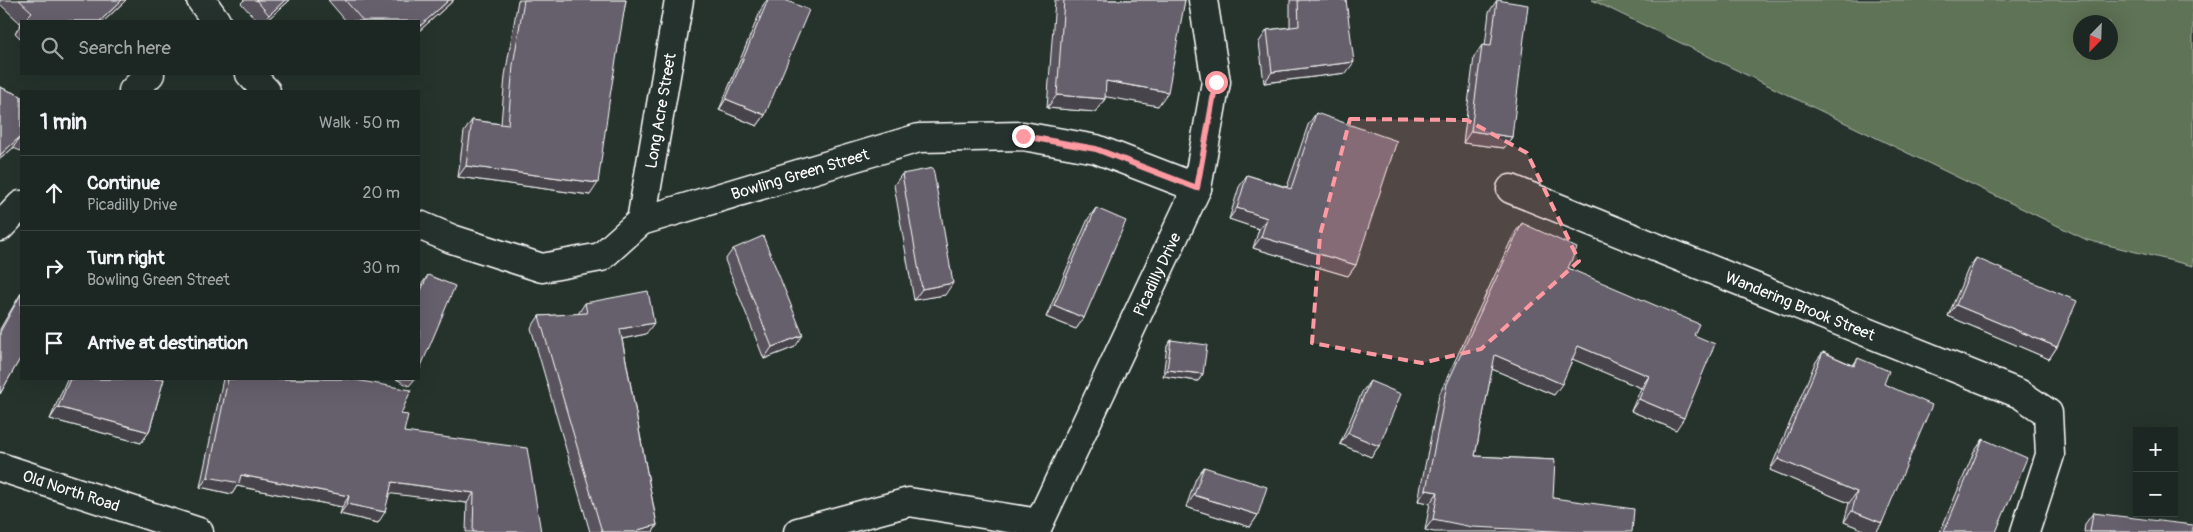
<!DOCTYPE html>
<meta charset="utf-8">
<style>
:root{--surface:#1c2622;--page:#29322f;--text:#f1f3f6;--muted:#a0a5a5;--line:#3a4340}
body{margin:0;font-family:Pangolin,sans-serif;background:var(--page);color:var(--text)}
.controls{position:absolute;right:15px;bottom:15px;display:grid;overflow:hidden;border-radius:0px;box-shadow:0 5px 20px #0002}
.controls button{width:45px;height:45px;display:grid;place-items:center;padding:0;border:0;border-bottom:1px solid var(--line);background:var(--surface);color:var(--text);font:25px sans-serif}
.compass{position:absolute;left:2073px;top:15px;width:45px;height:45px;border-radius:50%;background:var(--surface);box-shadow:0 5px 20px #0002;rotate:203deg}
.stop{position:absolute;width:15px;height:15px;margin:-11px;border:4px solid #ff9aa2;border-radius:50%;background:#fff}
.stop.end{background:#ff9aa2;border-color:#fff;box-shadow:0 1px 5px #0008}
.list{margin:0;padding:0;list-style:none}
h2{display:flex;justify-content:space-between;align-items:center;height:65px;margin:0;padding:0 20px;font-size:21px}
h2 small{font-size:16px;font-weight:400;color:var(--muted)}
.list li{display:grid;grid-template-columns:32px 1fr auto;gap:15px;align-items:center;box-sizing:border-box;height:75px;padding:0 20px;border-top:1px solid var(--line)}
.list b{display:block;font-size:19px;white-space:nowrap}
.list p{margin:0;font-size:16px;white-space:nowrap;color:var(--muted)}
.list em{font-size:16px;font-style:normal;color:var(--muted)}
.icon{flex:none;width:28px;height:28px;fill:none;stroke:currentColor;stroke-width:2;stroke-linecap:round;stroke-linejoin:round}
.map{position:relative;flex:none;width:2193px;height:532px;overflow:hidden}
.search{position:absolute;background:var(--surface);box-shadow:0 5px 20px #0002;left:20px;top:20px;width:400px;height:55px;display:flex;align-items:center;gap:12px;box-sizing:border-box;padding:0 18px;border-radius:0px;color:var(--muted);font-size:19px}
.panel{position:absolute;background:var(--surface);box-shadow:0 5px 20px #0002;left:20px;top:90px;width:400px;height:290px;border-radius:0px}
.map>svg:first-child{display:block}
.green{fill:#5f7356;stroke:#afb9aa;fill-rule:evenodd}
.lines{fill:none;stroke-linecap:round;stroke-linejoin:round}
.minor-casing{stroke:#fff;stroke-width:31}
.minor{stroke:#26332d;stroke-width:28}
.wall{fill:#58535d;stroke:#fff}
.shaded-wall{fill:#47444c;stroke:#fff}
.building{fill:#66616c;stroke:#fff}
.route{stroke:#ff9aa2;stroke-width:6}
.marked{fill:#ff9aa2;fill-opacity:0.2;stroke:#ff9aa2;stroke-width:4;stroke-dasharray:10 6;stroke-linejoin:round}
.labels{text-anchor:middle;stroke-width:4;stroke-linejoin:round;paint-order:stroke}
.street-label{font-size:16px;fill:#fff;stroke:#26332d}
</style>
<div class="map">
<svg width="2193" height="532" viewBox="0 0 2193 532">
<rect width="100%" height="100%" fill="#26332d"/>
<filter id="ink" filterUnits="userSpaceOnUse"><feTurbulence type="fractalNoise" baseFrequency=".02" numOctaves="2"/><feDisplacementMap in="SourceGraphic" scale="10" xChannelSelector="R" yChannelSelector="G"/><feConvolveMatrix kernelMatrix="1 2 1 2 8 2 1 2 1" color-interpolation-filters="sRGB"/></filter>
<g filter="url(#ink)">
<path class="green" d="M1592,0h601v266l-106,-26zM2080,22h30v30h-30z"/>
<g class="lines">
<g class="minor-casing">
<g id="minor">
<path d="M201,0l15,21"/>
<path d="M250,74l16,17"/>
<path d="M133,91l17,-17"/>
<path id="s1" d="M1511,189l509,205 28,19 2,42 -25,77"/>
<path id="s2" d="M641,221l38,-221"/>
<path id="s3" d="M419,225l33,14 90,29 59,-11 40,-36 278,-83 104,-2 73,13 101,39"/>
<path d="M0,227l21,-22"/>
<path id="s4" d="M0,467l199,65"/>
<path d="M798,532l111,-30 130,21"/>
<path id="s5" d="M1035,532l162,-344 19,-106 -13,-82"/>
</g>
</g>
<use href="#minor" class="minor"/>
</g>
<g class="wall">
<path d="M0,0h126l-22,21h-83v3l-21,-20z"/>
<path d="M244,0h46l-24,21h-9l-16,-18z"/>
<path d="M328,0h126l-35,31v-10h-73z"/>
<path d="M518,0h108l-36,195 -132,-18 6,-45 8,-12 29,4 4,-48z"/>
<path d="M767,0h18l-20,115 -8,11 -38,-16 44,-105z"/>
<path d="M1055,0h130l-27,106 -53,-10v3l-10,13 -48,-4z"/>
<path d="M1290,0h56v73l-82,10 -5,-41 8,-12 23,-3z"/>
<path d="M1497,0l15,137 -8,11 -41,-5 11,-86 8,-12 3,1 4,-34z"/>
<path d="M21,24v15l-6,-6z"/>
<path d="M0,87l21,9v55l-8,-3 -13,11z"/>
<path d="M1316,113l40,152 -8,11 -95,-28 6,-19 -30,-10 10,-32 8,-12 40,12 21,-62z"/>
<path d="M902,174l43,121 -31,5 -20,-115z"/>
<path d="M1096,208l-12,110 -8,11 -30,-12 42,-98z"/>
<path d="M1522,223l46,45 126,67 -18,95 -45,-19 10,-23 -68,-29 -19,36 -62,-26 -17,87 80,4 -130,70 5,-27 -12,-2 21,-106 75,-161z"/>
<path d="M733,249l62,98 -31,12 -39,-99z"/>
<path d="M1976,258l81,89 -8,12 -101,-43 20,-47z"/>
<path d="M428,275l-9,96v-83z"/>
<path d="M21,293v64l-21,37v-65z"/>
<path d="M585,303l61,31 -24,5 35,186 -4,7h-63l-59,-204 8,-12 39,-2z"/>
<path d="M1171,340l32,34 -5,7 -35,-5 4,-30z"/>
<path d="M1823,352l30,13 5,-7 26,26 -2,139 -6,9h-7l-25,-10 5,-19 -79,-33 45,-107z"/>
<path d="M67,379h97l-15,53 -8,11 -91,-24z"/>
<path d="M223,379h127l51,35 3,18 137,100h-75l1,-29 -77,-10 -12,30 -38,-9 2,-7 -105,-21 -5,8 -32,-7z"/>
<path d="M396,379h19l-6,7z"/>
<path d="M1370,381l9,65 -8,11 -31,-13 22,-52z"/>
<path d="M1983,439l13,93h-56l34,-80z"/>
<path d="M1204,467l54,48 -8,12 -64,-20 10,-29z"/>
<path d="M2093,513l100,19h-109l1,-8z"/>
</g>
<g class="shaded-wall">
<path d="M122,0h4l-22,21h-4z"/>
<path d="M285,0h5l-24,21h-2l5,-6z"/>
<path d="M449,0h5l-35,31v-4z"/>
<path d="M1354,62l-8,11 -82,10 8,-11z"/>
<path d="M1106,81l62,11 -10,14 -62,-11z"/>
<path d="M1057,95l48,4 -10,13 -48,-4z"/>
<path d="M726,99l39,16 -8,11 -38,-16z"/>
<path d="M1471,131l41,6 -8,11 -41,-5z"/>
<path d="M20,137l-7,11 -13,11v-4z"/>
<path d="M466,166l132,17 -8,12 -132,-18z"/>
<path d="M1237,208l30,10 -8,11 -30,-10z"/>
<path d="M1261,237l95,28 -8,11 -95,-28z"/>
<path d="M953,283l-8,12 -31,5 8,-11z"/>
<path d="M1054,305l30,13 -8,11 -30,-12z"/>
<path d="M1956,305l101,42 -8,12 -101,-43z"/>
<path d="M654,323l-8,11 -34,7 8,-12z"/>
<path d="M803,335l-8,12 -31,12 8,-12z"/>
<path d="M1578,346l71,30 -8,12 -71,-30z"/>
<path d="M1495,355l67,29 -8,11 -67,-28z"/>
<path d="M1167,370l36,4 -5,7 -35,-5z"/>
<path d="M1639,399l45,19 -8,12 -45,-19z"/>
<path d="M58,407l91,25 -8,11 -91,-24z"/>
<path d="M1348,433l31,13 -8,11 -31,-13z"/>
<path d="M1778,459l79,33 -8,11 -79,-33z"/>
<path d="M241,475l108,21 -7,11 -105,-21 -5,8 -32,-7 8,-10z"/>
<path d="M392,482l82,11 -7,10 -82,-10z"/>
<path d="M1426,490l12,2 -8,11 -12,-2z"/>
<path d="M1194,495l64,20 -8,12 -64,-20z"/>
<path d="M347,504l38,8 -7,11 -38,-9z"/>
<path d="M1852,511l30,12 -6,9h-7l-25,-10z"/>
<path d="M1433,519l142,13h-141l-9,-2z"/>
<path d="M657,525l-4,7h-16l1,-2z"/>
</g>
<g class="building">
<path d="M19,0h103l-22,21h-74l-2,-1 8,-8z"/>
<path d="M256,0h29l-16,15z"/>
<path d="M345,0h104l-30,27v-6h-56z"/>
<path d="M524,0h102l-16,96 -12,87 -132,-17 6,-46 36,5 5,-60z"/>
<path d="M768,0h17l24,10 -44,105 -39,-16z"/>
<path d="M1064,0h121l-17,92 -62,-11 -1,18 -48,-4z"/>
<path d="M1298,0h48l8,62 -82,10 -5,-42 32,-4z"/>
<path d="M1497,0l31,5 -16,132 -41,-6 11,-86 9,1z"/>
<path d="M0,87l21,9v42l-1,-1 -20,18z"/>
<path d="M1316,113l81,28 -41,124 -95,-28 6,-19 -30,-10 10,-33 44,14z"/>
<path d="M933,168l20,115 -31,6 -20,-115z"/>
<path d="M1096,208l30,13 -42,97 -30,-13z"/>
<path d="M1522,223l55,25 -9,20 131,56 -5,11 21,9 -31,74 -45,-19 10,-23 -71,-30 -16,38 -67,-29 -20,101 80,4 -2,38 81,11 -2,23h-57l-103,-5 -39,-8 5,-27 -12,-2 21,-106z"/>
<path d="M763,236l40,99 -31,12 -39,-98z"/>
<path d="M1976,258l101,43 -20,46 -101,-42z"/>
<path d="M428,275l27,11 -36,85v-76z"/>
<path d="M648,291l6,32 -34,6 37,196 -19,5v2h-36l-63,-216 48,-3 -2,-10z"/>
<path d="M21,294v63l-21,37v-62z"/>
<path d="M1171,340l36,5 -4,29 -36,-4z"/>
<path d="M1823,352l31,14 4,-8 31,13 -5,13 48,21 -50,118 -30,-12 5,-19 -79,-33z"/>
<path d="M70,379h94l-15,53 -91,-25z"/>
<path d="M228,379h122l61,11 -10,24 7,1 -4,17 123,16 14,84h-68l1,-39 -82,-11 -7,30 -38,-8 2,-8 -108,-21 -2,8 -31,-6z"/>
<path d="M1370,381l31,13 -22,52 -31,-13z"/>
<path d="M1983,439l44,19 -31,74h-52z"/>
<path d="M1204,467l63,20 -9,28 -64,-20z"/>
<path d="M2093,513l100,12v7h-103z"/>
</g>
</g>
<g class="lines" filter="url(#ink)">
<path class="route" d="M1023,136l73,13 101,39 19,-106"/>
</g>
<path class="marked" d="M1350,119l117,1 60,33 52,108 -98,88 -59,14 -110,-20 8,-108z"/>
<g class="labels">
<g class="street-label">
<text dy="6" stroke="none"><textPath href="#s2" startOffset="112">Long Acre Street</textPath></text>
<text dy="6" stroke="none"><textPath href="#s3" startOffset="410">Bowling Green Street</textPath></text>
<text dy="6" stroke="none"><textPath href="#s5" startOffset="285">Picadilly Drive</textPath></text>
<text dy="6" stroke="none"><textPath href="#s1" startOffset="312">Wandering Brook Street</textPath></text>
<text dy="6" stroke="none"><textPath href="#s4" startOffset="75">Old North Road</textPath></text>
</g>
</g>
</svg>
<div class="controls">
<button>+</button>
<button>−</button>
</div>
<svg class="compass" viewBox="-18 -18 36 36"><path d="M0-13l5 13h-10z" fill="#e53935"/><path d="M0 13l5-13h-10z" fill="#a0a5a5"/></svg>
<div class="stop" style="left:1216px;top:82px"></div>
<div class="stop end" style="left:1023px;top:136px"></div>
<div class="search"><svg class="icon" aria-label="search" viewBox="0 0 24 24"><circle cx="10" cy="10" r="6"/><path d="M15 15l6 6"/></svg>Search here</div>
<section class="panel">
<h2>1 min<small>Walk · 50 m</small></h2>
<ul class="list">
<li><svg class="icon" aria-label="ahead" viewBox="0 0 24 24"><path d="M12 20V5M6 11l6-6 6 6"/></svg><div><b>Continue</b><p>Picadilly Drive</p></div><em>20 m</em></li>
<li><svg class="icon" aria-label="right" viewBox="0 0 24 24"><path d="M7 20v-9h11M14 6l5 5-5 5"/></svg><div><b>Turn right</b><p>Bowling Green Street</p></div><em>30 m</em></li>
<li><svg class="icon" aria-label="arrive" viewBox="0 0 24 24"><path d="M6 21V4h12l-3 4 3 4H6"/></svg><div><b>Arrive at destination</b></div></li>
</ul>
</section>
</div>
